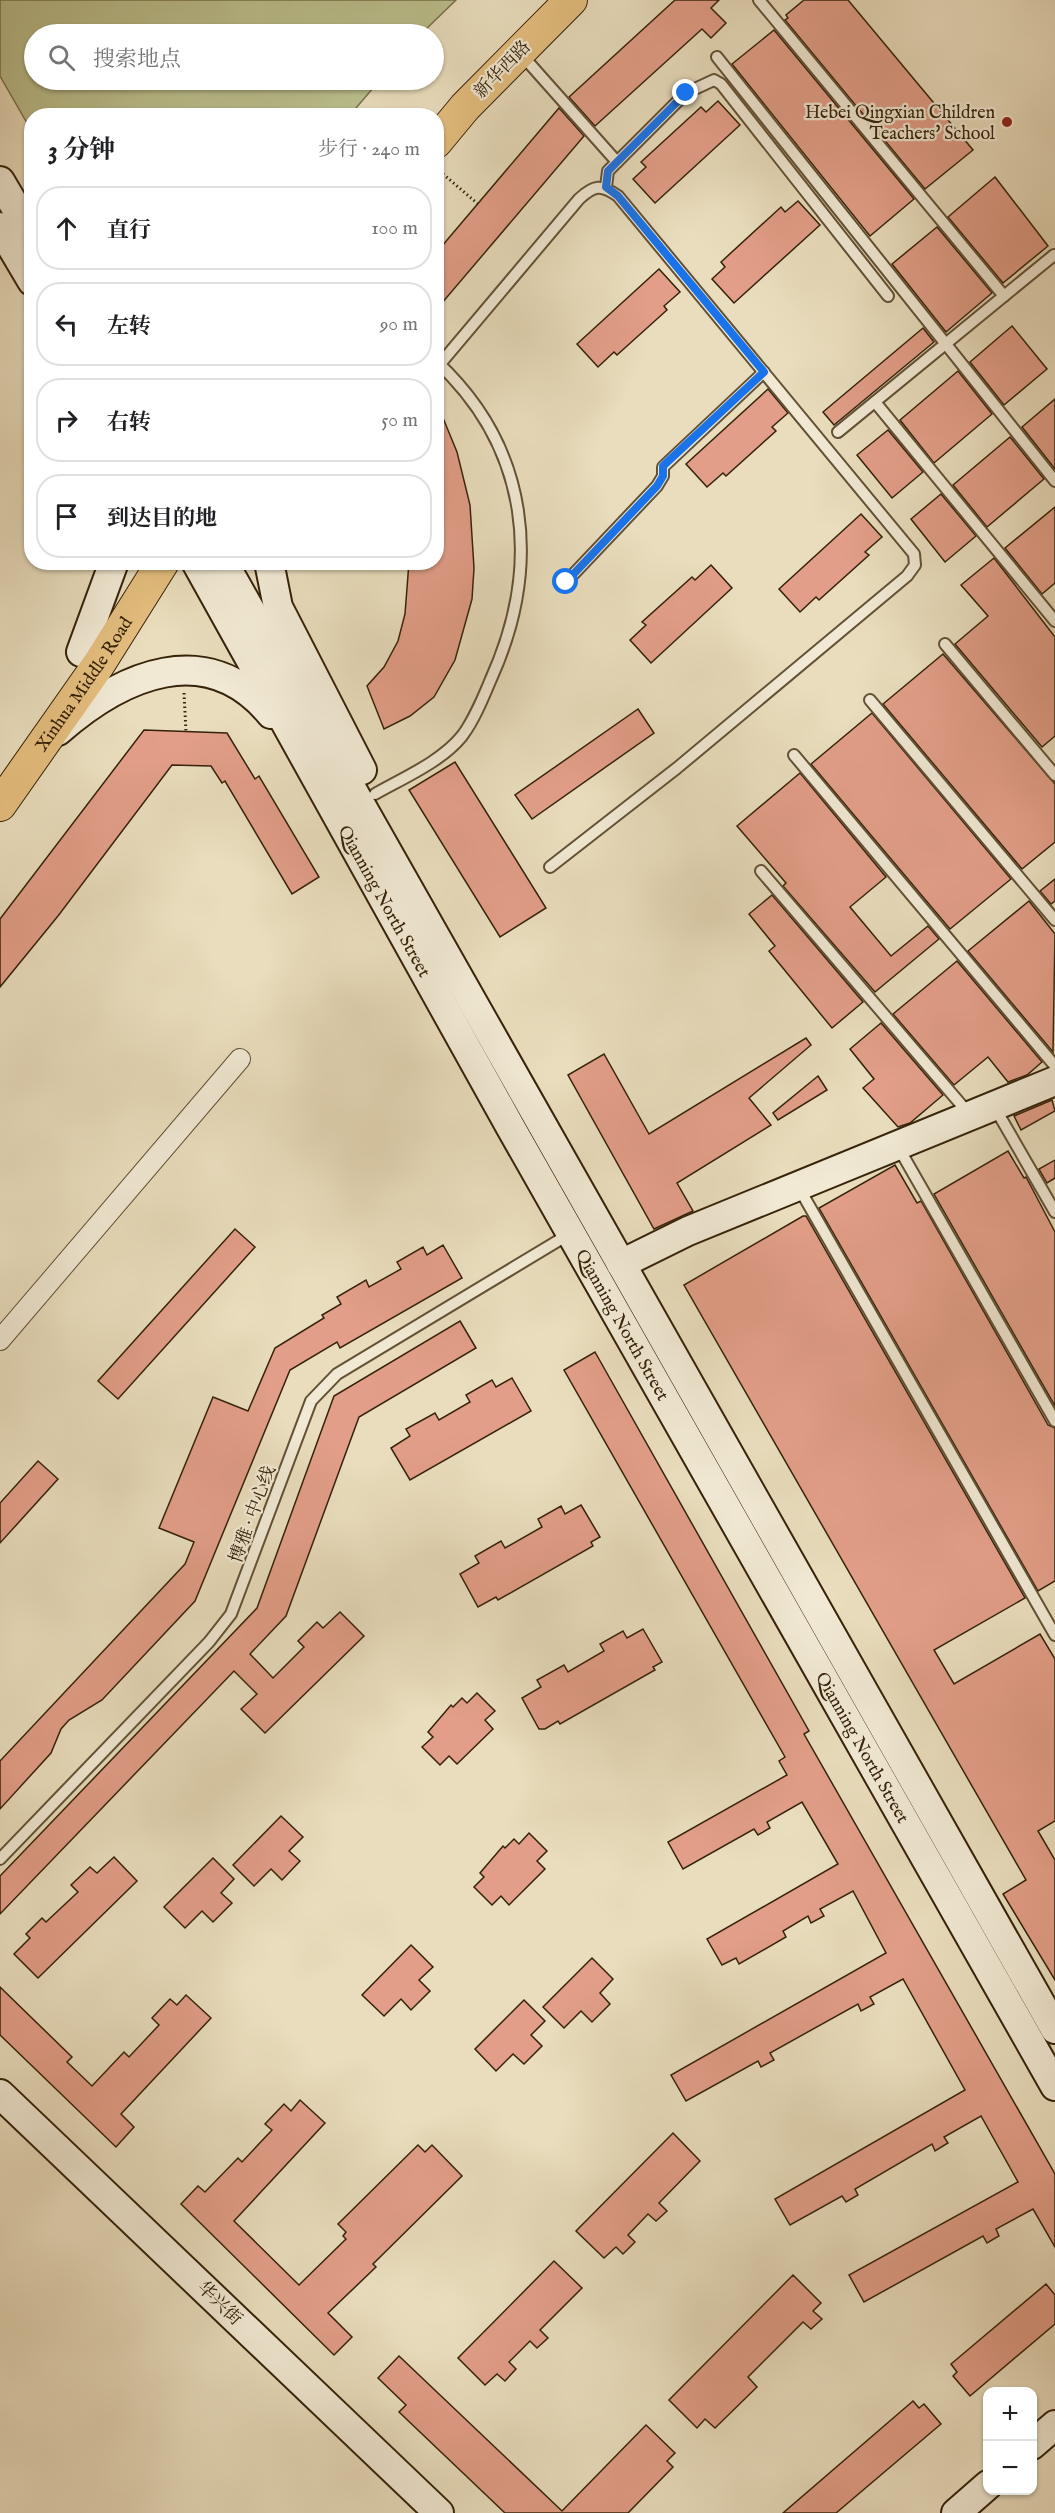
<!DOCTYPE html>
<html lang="zh">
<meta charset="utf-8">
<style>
:root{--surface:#fff;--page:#f6f6f6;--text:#202124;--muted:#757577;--line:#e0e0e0}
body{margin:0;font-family:"IM FELL English","Noto Serif SC",serif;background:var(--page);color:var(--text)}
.controls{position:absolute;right:18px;bottom:18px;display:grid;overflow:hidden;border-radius:12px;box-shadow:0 2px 4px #0004}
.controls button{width:54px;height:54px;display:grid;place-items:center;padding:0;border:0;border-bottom:2px solid var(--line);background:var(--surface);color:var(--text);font:30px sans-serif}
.stop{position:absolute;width:18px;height:18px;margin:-14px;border:4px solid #1a73e8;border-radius:50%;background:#fff}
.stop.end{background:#1a73e8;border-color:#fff;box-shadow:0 2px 6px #0008}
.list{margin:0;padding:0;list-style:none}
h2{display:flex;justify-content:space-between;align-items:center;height:78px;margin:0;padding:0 24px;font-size:26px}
h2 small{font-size:20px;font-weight:400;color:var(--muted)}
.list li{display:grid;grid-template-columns:39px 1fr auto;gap:18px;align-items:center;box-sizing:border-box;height:84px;margin:0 12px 12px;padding:0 12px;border:2px solid var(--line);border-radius:24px}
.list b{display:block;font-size:22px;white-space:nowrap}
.list em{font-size:20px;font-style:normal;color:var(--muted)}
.icon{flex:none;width:33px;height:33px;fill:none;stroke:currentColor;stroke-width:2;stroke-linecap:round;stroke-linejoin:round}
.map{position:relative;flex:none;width:1055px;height:2513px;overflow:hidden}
.search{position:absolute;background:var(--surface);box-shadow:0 2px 4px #0004;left:24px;top:24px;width:420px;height:66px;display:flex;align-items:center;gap:15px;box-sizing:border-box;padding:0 21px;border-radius:33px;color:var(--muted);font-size:22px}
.panel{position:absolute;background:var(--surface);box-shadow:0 2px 4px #0004;left:24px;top:108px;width:420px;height:462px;border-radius:24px}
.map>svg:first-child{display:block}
.green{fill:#bbc08e;stroke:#78714c;stroke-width:1.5}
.building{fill:#e29e88;stroke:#352209;stroke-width:1.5}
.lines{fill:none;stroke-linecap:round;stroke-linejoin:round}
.lane-casing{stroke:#625136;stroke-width:14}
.street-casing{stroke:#625136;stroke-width:22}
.secondary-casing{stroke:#352209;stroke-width:32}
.primary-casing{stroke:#352209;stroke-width:34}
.path{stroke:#352209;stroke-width:3;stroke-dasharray:1.5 3;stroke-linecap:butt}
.lane{stroke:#f1e9d4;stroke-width:10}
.street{stroke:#f1e9d4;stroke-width:20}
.secondary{stroke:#f1e9d4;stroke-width:28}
.primary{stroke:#e4be7e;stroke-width:32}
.route{stroke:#1a73e8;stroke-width:8}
.poi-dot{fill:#8f2418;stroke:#f1e9d4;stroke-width:2}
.labels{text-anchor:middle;stroke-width:4.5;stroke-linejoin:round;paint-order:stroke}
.street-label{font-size:18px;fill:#352209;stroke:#f1e9d4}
.poi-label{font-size:18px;fill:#352209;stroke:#f1e9d4;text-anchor:end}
</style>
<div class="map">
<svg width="1055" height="2513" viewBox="0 0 1055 2513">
<rect width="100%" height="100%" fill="#e9ddbd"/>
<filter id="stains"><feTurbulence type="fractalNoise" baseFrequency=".00333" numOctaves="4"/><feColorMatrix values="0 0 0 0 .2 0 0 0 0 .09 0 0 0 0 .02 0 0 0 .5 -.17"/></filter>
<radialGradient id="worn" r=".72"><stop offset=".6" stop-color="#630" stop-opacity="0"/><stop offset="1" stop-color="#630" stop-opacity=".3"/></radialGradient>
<path class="green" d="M0,0h456l-35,34h-387v46h346l-30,35 -318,1 -1,14 -31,-54z"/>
<g class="building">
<path d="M675,0h44l-8,8 15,15 -15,15 -9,-9 -107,97 -26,-29z"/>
<path d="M804,0h44l125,150 -48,39 -140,-169 3,-2 -2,-3z"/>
<path d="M774,30l140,169 -44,37 -138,-172z"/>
<path d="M718,101l22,24 -85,78 -22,-24 13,-12 -5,-5 60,-55 5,5z"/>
<path d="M559,108l25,28 -148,174v-57z"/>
<path d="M995,177l53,69 -45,37 -55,-66z"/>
<path d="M798,201l22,24 -86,78 -22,-24 13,-12 -4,-5 60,-55 4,5z"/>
<path d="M937,227l55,66 -46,39 -54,-68z"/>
<path d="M659,269l21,23 -16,14 3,4 -50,45 -3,-3 -16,15 -21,-23z"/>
<path d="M1012,326l35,43 -43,36 -34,-43z"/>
<path d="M923,328l11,14 -100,83 -11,-13z"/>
<path d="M958,371l34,43 -58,49 -34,-43z"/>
<path d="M768,389l20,24 -16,14 4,4 -50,45 -3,-3 -16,14 -21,-23z"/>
<path d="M1055,399v70l-33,-42z"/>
<path d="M436,401l21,51 13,53 4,63 -2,31 -17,61 -21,37 -24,19 -26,13 -17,-43 17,-19 14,-26 7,-27 4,-52h27z"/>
<path d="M888,430l35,42 -31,26 -35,-43z"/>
<path d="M1010,437l34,42 -57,48 -34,-42z"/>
<path d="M941,494l35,42 -31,26 -34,-43z"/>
<path d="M1055,507v76l-13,11 -37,-46z"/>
<path d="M861,514l21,23 -17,15 4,3 -50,45 -3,-3 -16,15 -21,-23z"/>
<path d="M994,558l61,79v99l-13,11 -87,-103 33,-28 -27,-31z"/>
<path d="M711,565l21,23 -81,75 -21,-23 16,-15 -4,-3 50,-45 3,3z"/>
<path d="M943,654l112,130v58l-33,27 -139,-165z"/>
<path d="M638,709l16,24 -122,86 -17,-24z"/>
<path d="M872,713l139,166 -61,50 -139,-165z"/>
<path d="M144,730l83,3 28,46 4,-3 60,101 -27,17 -67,-113 -3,2 -11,-17 -39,-1 -114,151 -58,71v-68z"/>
<path d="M455,762l91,146 -46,29 -91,-147z"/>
<path d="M800,773l86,104 -36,30 41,49 37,-30 11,13 -64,53 -92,-106 3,-3 -49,-57z"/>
<path d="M1055,879v22l-4,3 -11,-13z"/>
<path d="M772,895l91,107 -31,26 -63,-77 6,-5 -26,-32z"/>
<path d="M1029,901l26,33 -2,118 -85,-101z"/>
<path d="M957,961l85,101 -15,13 -19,7 -20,-25 -34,28 -61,-71z"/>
<path d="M881,1023l62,72 -33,28 -12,4 -35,-39 11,-9 -24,-30z"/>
<path d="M806,1038l5,7 -62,53 22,27 -94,58 16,28 -39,18 -86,-154 36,-21 45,80z"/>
<path d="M818,1076l9,14 -49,30 -5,-7z"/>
<path d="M1052,1100l3,11 -34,19 -7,-14z"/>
<path d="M1008,1151l16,27 2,-1 29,55v174l-121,-212z"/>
<path d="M1055,1160v18l-8,5 -8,-14z"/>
<path d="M895,1165l22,38 4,-2 127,224 7,3v153l-17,10 -219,-383z"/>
<path d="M803,1216h3l219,382 -91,52 20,34 86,-50 15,25v162l-17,10 17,29v120l-52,-86 23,-14 -342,-595z"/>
<path d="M235,1229l20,18 -137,152 -20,-18z"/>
<path d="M443,1245l19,33 -122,70 -3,-6 -47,28 -95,231 -93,99 -33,20 -8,9 -10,24 -51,56v-48l185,-197 9,-22 -35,-14 54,-131 35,14 27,-63 49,-30 -2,-3 19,-11 -4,-7 29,-17 3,7 32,-18 -4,-7 26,-15 4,8z"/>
<path d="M460,1321l16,27 -117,69 -73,199 -36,38 23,24 31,-31 -6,-6 19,-19 6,6 17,-16 24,24 -99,97 -24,-24 16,-15 -23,-23 -234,243v-38l257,-268 77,-212z"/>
<path d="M595,1352l214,379 -5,3 251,440v73l-22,-38 -37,20 3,7 -12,7 -4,-7 -119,66 -15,-27 169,-93 -37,-66 -37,21 4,6 -13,8 -3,-7 -77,45 3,6 -12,7 -4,-6 -52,29 -15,-26 190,-109 -62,-111 -33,18 4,7 -13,7 -3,-7 -88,49 4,7 -13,7 -3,-6 -72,40 -15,-26 215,-122 -33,-62 -33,18 4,7 -13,7 -3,-7 -25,15 3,6 -47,27 -3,-6 -14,7 -15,-26 131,-75 -36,-62 -35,20 3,6 -12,7 -4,-6 -71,40 -15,-27 119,-67 -8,-14 6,-4 -221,-387z"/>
<path d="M512,1378l19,33 -121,69 -19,-32 19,-12 -4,-7 29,-16 4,7 31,-18 -4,-7 26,-15 4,7z"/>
<path d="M38,1461l20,18 -58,64v-40z"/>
<path d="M581,1505l19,32 -9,5 2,4 -95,54 -2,-3 -18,10 -18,-33 19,-11 -4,-7 26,-15 4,7 37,-21 -4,-8 23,-13 4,8z"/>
<path d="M643,1629l19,33 -9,5 2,3 -95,54 -2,-3 -13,8h-6l-17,-31 19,-11 -4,-7 27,-15 4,7 36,-21 -4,-7 23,-13 4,7z"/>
<path d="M477,1693l18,18 -10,9 8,9 -36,35 -8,-8 -9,9 -18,-18 11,-10 -5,-5 23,-27 2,2 9,-9 5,5z"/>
<path d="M281,1816l22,21 -14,14 11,10 -18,19 -11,-11 -17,17 -21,-21z"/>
<path d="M529,1833l18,18 -10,10 8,8 -36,36 -8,-9 -9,9 -18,-18 10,-10 -4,-4 23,-27 2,2 9,-9 5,5z"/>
<path d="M114,1857l23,24 -99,97 -24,-24 16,-16 -4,-4 16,-16 4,4 32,-30 -7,-7 19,-18 7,6z"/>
<path d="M213,1858l21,21 -13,14 11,10 -19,19 -11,-11 -17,17 -21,-21z"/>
<path d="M411,1945l22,22 -14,13 11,11 -19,19 -10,-11 -17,17 -22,-21z"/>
<path d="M592,1958l21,21 -13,14 10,11 -18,18 -11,-11 -17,17 -21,-21z"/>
<path d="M0,1987l72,70 -5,5 25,24 32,-34 5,5 30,-32 -7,-7 18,-19 7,6 9,-10 25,23 -90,96 13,13 -18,20 -116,-112z"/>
<path d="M524,2000l21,21 -14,14 11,11 -18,18 -11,-10 -17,17 -21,-22z"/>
<path d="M300,2100l25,23 -91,98 65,64 47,-46 -3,-3 3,-4 -8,-8 80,-79 7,7 7,-7 30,31 -89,88 3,3 -48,46 24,24 -18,18 -153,-151 17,-18 7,6 33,-34 4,4 30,-32 -7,-6 19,-20 7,7z"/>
<path d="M673,2133l27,28 -41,42 8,8 -11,10 -8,-7 -20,21 7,7 -12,12 -7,-7 -12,11 -28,-27z"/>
<path d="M554,2261l28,27 -42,42 8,8 -11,10 -7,-7 -21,21 7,7 -11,12 -8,-7 -12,11 -27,-27z"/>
<path d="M793,2275l28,28 -8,8 9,8 -11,10 -8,-7 -55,55 9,10 -42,41 -10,-9 -8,9 -28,-28z"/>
<path d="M1046,2284l9,11v29l-85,72 -17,-20 4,-4 -6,-8z"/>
<path d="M399,2356l163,155 84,-86 29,28 -8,8 6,6 -45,46h-123l-106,-101 7,-7 -28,-27z"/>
<path d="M913,2401l6,7 5,-4 17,20 -105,89h-53z"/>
</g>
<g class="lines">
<g class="lane-casing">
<g id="lane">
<path d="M759,0l245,296"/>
<path d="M521,54l96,108"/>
<path d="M717,57l338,424"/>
<path d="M606,187l2,-16 78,-78 28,-13 7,4 167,212"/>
<path d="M440,364l139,-165c15,-14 22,-15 39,-3l296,358 1,11 -8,11 -230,192 -127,99"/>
<path d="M875,402l180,219"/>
<path d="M838,432l216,-177"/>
<path d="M566,582l91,-96 6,-10v-9l101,-95"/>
<path d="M945,644l110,131"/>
<path d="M870,700l185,220"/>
<path d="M794,755l261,311"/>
<path d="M375,794c28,-16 66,-32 87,-58 12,-16 21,-38 29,-57 51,-113 39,-231 -55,-318"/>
<path d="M761,871l209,244"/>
<path d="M995,1108l60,104"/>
<path d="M897,1145l158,276"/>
<path d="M799,1188l256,447"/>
<path d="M0,1859l209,-217 22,-28 80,-213 26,-27 234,-141"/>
</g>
</g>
<g class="street-casing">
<path id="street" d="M0,1340l240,-281"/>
</g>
<g class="secondary-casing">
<g id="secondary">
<path d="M0,181l32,54"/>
<path d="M0,227l32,54"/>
<path id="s1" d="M196,562l315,566 544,958"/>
<path d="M223,562l832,1467"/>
<path d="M269,562l9,45 84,163"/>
<path d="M81,652l33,-90"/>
<path d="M58,731c64,-56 149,-94 213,-17"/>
<path d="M621,1264l67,-33 367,-150"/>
<path d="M0,2094l439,419"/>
<path d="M1032,2445l23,-20"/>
<path d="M956,2513l32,-28"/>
</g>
</g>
<g class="primary-casing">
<g id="primary">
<path d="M436,142l29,-35 106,-107"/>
<path id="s2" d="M0,805l99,-141 64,-102"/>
</g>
</g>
<g class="path">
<path d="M436,168l42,36"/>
<path d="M184,693l2,39"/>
</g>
<use href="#lane" class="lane"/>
<use href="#street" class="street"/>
<use href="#secondary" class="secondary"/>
<use href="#primary" class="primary"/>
</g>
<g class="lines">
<path class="route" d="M566,582l91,-96 6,-10v-10l101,-94 -146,-176 -12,-9 2,-16 78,-78"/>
</g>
<circle class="poi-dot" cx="1007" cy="122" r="6"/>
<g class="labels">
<g class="street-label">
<text transform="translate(502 69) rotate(-46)" y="6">新华西路</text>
<text dy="6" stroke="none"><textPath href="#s2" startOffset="147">Xinhua Middle Road</textPath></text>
<text dy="6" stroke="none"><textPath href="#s1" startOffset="388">Qianning North Street</textPath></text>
<text dy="6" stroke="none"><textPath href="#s1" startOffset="874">Qianning North Street</textPath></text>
<text transform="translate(252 1514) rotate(-70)" y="6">博雅 · 中心线</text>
<text dy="6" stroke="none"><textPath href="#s1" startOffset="1360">Qianning North Street</textPath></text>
<text transform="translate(220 2303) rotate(44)" y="6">华兴街</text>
</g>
<g class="poi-label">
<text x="995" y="118">Hebei Qingxian Children<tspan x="995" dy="21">Teachers' School</tspan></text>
</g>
</g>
<rect width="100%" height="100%" filter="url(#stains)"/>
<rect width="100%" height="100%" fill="url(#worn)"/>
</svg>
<div class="controls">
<button>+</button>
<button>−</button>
</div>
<div class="stop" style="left:566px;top:582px"></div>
<div class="stop end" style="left:686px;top:93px"></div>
<div class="search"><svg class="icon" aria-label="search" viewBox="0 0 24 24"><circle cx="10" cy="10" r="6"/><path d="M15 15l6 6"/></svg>搜索地点</div>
<section class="panel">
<h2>3 分钟<small>步行 · 240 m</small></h2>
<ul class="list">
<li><svg class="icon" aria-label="ahead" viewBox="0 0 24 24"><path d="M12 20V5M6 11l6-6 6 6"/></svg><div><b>直行</b></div><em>100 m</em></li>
<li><svg class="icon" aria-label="left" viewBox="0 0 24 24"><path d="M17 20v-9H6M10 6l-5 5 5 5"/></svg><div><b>左转</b></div><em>90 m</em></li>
<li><svg class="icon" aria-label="right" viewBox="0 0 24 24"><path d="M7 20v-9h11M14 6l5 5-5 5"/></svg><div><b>右转</b></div><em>50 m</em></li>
<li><svg class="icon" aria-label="arrive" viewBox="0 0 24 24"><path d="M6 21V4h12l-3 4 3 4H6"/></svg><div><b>到达目的地</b></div></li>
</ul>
</section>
</div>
